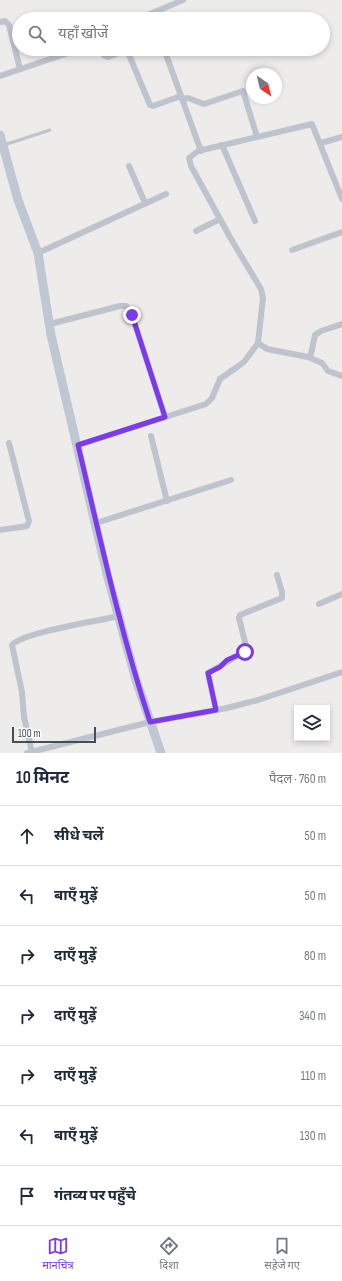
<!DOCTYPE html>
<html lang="hi">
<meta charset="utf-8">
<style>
:root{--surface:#fff;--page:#f6f6f7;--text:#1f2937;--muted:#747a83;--line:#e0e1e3;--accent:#7c3aed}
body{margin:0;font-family:"Sofia Sans Condensed","Noto Sans Devanagari",sans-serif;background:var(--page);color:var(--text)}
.controls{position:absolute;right:12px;bottom:12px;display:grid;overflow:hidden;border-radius:0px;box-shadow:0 2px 6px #0003}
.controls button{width:36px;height:36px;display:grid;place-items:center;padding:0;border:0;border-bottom:1px solid var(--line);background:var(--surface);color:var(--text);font:20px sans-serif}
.compass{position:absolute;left:246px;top:68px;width:36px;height:36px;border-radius:50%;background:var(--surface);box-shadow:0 2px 6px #0003;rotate:145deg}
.scale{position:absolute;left:12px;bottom:10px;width:84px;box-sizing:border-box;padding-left:4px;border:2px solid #454d57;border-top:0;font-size:11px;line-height:14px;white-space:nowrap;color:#454d57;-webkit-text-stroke:3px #fff;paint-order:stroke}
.stop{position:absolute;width:12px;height:12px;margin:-9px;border:3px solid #7c3aed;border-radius:50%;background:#fff}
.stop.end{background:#7c3aed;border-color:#fff;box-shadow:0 1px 4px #0008}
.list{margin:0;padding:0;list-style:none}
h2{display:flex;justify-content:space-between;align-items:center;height:52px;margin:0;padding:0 16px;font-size:17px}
h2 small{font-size:13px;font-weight:400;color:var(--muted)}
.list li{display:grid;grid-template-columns:26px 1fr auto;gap:12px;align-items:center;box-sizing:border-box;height:60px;padding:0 16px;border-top:1px solid var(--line)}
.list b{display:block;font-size:15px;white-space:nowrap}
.list em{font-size:13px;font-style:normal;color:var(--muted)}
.icon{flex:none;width:22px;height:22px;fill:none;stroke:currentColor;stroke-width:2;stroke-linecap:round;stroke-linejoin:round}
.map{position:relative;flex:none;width:342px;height:753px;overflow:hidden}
.search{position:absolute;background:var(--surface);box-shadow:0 2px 6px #0003;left:12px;right:12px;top:12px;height:44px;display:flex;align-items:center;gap:10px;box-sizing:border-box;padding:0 14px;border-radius:22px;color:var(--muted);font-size:15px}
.sheet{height:472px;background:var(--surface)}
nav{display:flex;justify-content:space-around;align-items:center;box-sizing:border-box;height:56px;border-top:1px solid var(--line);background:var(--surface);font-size:11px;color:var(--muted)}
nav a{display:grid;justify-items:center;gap:2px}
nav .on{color:var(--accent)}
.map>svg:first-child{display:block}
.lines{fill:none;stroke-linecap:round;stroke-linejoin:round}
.lane{stroke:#bdc4cd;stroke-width:3}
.street{stroke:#bdc4cd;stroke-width:6}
.secondary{stroke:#bfc7d3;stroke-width:9}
.route{stroke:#7c3aed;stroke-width:5}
</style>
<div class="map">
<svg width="342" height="753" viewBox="0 0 342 753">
<rect width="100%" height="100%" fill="#eeebeb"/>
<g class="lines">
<path class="lane" d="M4,145l46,-15"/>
<g class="street">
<path d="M138,19l45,-19"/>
<path d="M0,22l5,-1 4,4 11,44"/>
<path d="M99,49l6,7 3,1 22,-8"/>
<path d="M164,49l37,102"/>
<path d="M127,50l23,55 3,1 28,-10"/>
<path d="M0,76l80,-27"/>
<path d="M182,99l6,-1 16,6 39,-13 14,46"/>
<path d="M321,143l21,-6"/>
<path d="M222,145l33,76"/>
<path d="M129,166l16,37"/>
<path d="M196,231l24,-12"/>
<path d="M292,250l50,-18"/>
<path d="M38,253l128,-59"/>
<path d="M50,324l70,-18h6l6,9 33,102"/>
<path d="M258,343l9,6 41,8 3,-3 4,-19 6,-4 21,-7"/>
<path d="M308,357l14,6 6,8 14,5"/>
<path d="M151,436l16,65"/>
<path d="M78,445l128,-41 6,-6 8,-19 24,-17 14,-19 5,-45 -2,-9 -30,-50 -40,-73 -2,-8 9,-7 114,-27 30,75"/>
<path d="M96,523l135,-43"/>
<path d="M0,530l27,-4 2,-5 -20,-78"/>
<path d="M319,604l23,-10"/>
<path d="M216,710l-8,-37 39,-23 -8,-32 1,-3 42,-17v-6l-5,-17"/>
<path d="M32,752l-8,-35 -2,-25 -10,-47c11,-13 87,-24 107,-29"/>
<path d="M27,753l123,-31 77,-14 31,-8 84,-28"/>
</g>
<path class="secondary" d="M0,135l18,65 20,53 13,82 56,239 29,106 25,73"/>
</g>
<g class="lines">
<path class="route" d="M132,315l33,102 -87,28c22,93 42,186 72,277l66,-12 -8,-37 12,-6 7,-7 18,-8"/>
</g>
</svg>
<div class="controls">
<button><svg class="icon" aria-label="layers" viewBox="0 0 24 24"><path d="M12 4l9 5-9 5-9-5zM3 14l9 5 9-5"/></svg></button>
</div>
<svg class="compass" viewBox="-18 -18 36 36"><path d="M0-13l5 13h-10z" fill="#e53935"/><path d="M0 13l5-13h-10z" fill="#747a83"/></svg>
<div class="scale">100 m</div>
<div class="stop" style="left:245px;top:652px"></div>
<div class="stop end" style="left:132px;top:315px"></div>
<div class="search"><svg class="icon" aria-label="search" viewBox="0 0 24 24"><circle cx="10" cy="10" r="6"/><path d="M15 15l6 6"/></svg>यहाँ खोजें</div>
</div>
<section class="sheet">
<h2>10 मिनट<small>पैदल · 760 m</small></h2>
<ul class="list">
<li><svg class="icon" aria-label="ahead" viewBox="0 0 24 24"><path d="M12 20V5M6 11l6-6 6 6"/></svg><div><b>सीधे चलें</b></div><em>50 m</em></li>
<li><svg class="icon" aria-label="left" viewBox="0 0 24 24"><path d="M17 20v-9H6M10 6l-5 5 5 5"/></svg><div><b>बाएँ मुड़ें</b></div><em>50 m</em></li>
<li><svg class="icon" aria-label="right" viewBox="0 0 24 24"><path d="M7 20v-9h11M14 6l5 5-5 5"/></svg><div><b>दाएँ मुड़ें</b></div><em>80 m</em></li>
<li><svg class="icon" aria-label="right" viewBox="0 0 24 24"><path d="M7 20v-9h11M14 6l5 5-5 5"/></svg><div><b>दाएँ मुड़ें</b></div><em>340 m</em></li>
<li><svg class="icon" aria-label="right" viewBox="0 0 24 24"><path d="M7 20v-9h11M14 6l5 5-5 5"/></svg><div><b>दाएँ मुड़ें</b></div><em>110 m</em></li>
<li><svg class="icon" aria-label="left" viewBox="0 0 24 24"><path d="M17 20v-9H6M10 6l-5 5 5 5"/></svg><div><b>बाएँ मुड़ें</b></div><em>130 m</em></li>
<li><svg class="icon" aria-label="arrive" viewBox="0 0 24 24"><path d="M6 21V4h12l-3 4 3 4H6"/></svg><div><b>गंतव्य पर पहुँचे</b></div></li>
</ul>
</section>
<nav>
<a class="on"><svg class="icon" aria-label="map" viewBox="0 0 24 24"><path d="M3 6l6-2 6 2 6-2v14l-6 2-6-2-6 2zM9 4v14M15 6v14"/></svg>मानचित्र</a>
<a><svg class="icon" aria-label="directions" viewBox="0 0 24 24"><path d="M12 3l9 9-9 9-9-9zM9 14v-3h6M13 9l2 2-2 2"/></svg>दिशा</a>
<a><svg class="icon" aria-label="saved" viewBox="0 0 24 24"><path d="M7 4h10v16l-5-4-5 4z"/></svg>सहेजे गए</a>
</nav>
